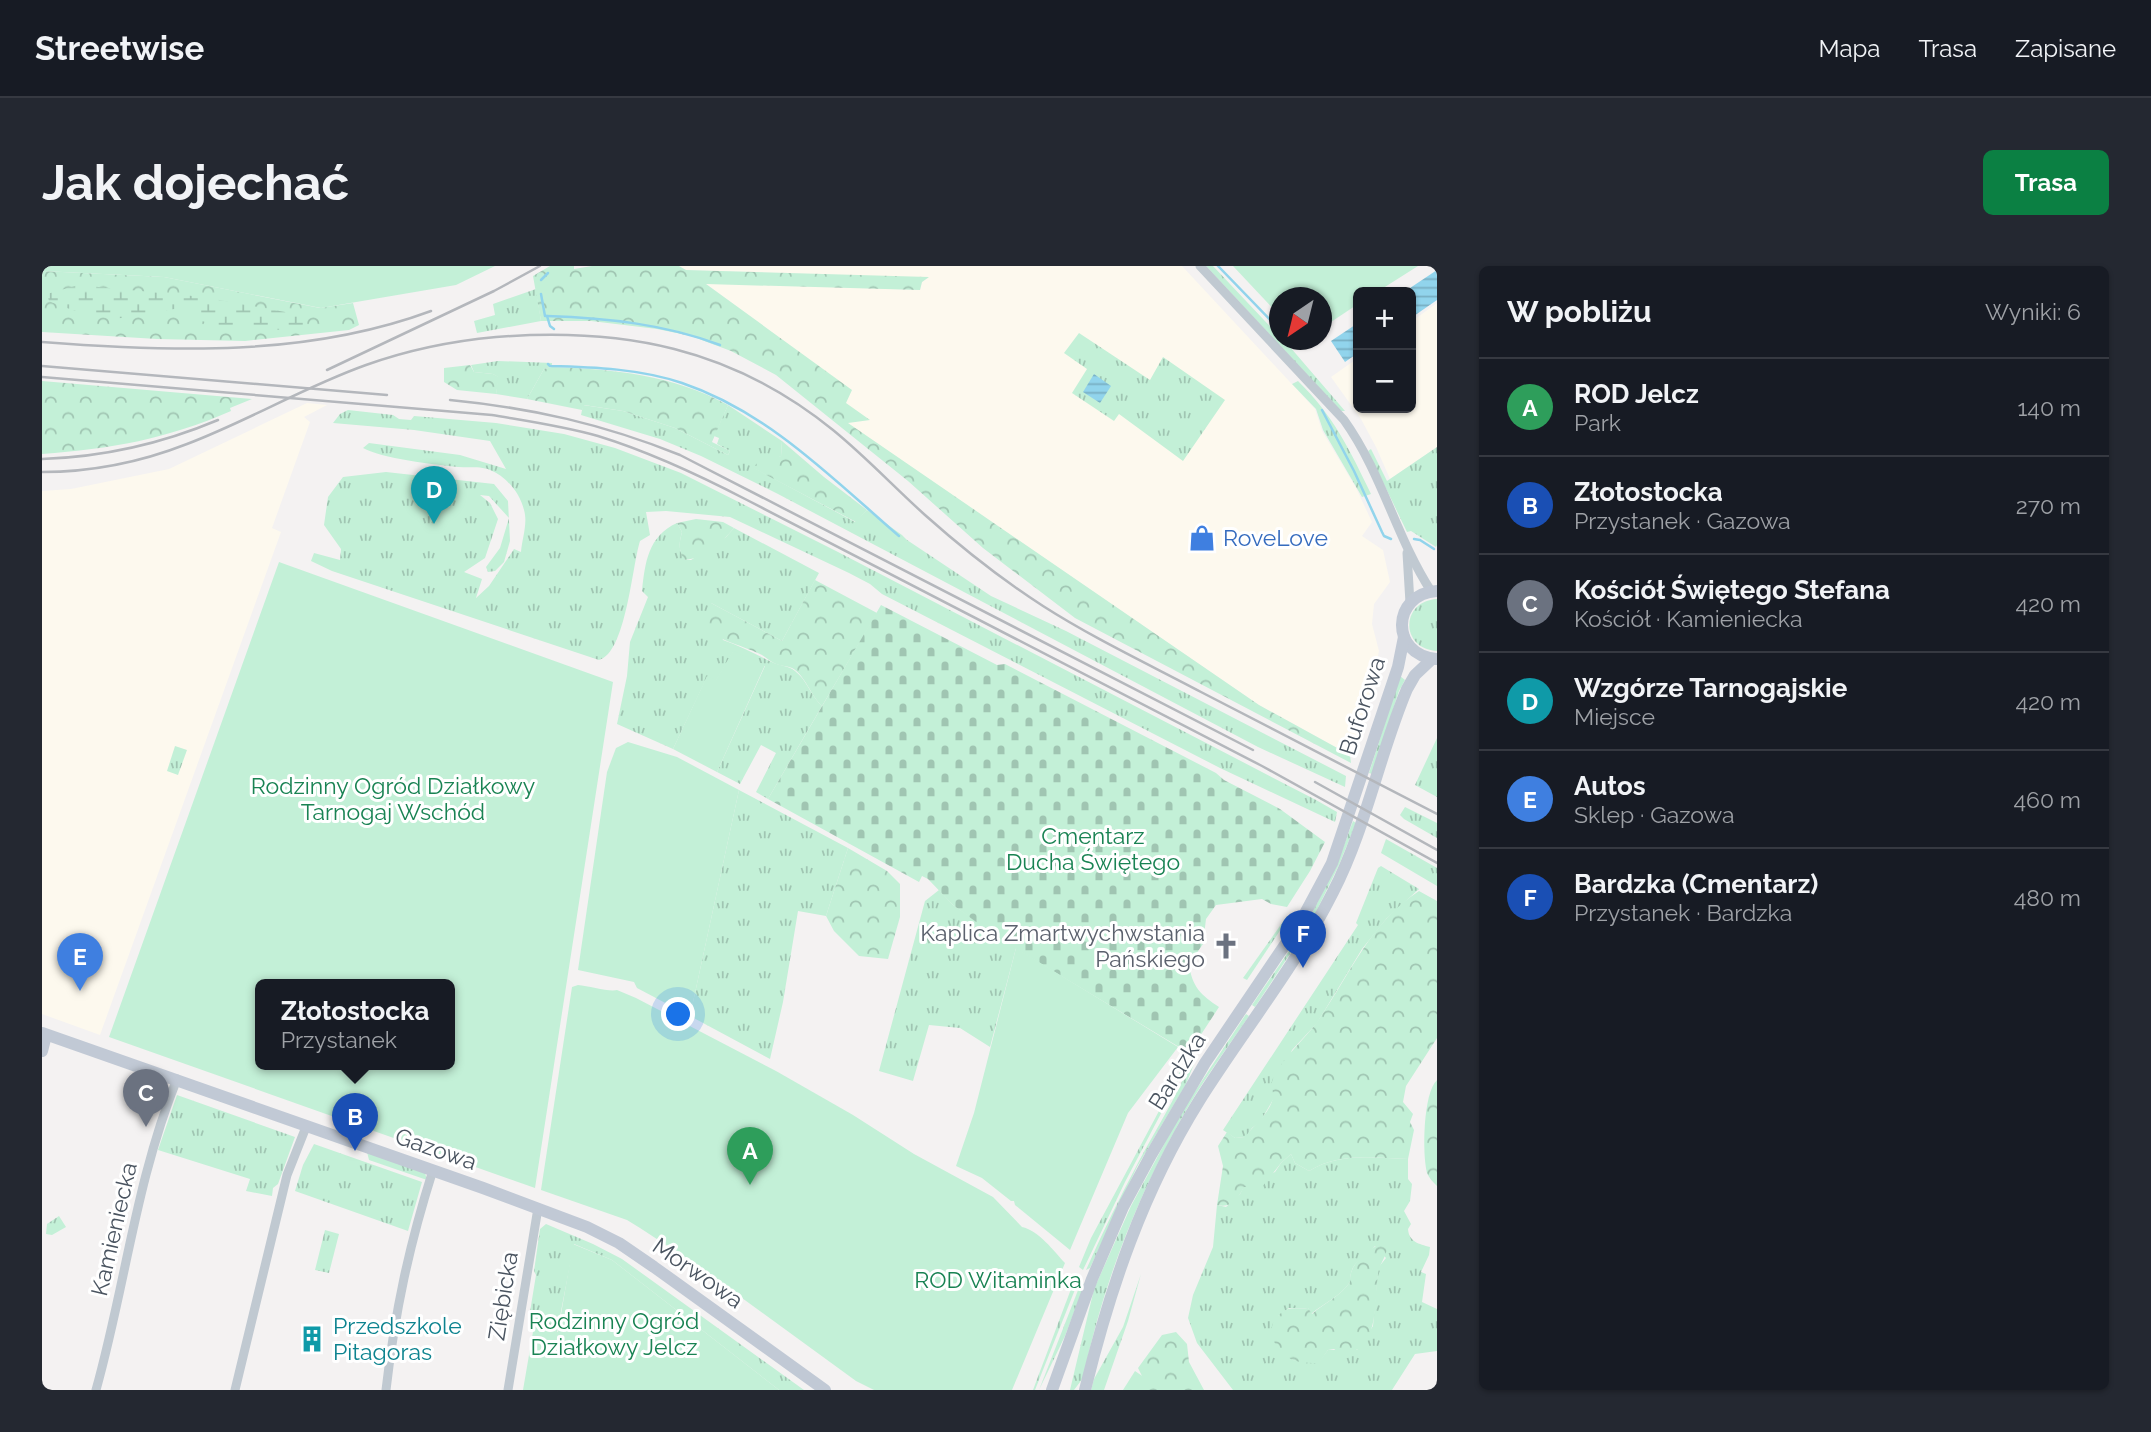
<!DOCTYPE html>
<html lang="pl">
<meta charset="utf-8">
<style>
:root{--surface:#171b24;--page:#242831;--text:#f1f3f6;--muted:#9ea1a6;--line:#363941;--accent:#0b8043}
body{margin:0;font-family:Raleway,sans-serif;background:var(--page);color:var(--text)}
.controls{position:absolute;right:21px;top:21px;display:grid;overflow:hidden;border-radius:10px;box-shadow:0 2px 5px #0004}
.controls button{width:63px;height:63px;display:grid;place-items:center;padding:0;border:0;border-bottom:2px solid var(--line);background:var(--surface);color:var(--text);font:35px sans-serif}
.compass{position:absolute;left:1227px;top:21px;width:63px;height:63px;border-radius:50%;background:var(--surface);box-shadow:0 2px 5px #0004;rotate:215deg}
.you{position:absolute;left:637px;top:749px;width:24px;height:24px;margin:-18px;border:5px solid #fff;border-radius:50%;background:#1a73e8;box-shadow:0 0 0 10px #1a73e833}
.badge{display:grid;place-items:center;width:46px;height:46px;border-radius:50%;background:var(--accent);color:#fff;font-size:23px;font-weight:700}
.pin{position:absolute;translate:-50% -58px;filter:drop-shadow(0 2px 4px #0008)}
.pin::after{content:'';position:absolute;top:37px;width:24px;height:21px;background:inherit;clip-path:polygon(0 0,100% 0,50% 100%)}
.popup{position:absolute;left:213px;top:713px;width:200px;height:91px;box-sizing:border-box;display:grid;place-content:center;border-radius:10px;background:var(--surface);filter:drop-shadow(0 2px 5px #0005);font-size:23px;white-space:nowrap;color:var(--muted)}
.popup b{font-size:26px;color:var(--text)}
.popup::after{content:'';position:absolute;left:50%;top:100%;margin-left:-14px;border:14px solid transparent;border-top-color:var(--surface)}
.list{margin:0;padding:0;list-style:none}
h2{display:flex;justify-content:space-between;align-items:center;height:91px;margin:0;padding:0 28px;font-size:30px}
h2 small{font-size:23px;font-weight:400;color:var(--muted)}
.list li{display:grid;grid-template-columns:46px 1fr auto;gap:21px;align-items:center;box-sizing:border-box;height:98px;padding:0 28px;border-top:2px solid var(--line)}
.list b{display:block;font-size:26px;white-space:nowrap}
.list p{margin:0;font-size:23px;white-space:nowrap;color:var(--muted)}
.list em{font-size:23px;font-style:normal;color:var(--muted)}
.map{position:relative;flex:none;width:1395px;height:1124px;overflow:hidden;border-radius:10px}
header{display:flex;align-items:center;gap:42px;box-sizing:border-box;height:98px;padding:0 35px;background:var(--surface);border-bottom:2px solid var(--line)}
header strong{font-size:33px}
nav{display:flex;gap:38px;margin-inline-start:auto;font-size:24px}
.intro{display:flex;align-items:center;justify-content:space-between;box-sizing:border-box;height:168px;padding:0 42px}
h1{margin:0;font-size:49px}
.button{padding:18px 32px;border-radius:10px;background:var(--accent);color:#fff;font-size:24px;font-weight:700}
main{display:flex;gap:42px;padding:0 42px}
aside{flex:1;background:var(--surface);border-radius:10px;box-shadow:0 2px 5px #0004}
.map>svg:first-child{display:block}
.commercial{fill:#fdf9ee}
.grass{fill:url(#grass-tufts);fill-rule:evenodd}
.forest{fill:url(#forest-crowns)}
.wetland{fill:url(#wetland-marsh)}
.cemetery{fill:url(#cemetery-stones)}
.garden{fill:#c3f0d7;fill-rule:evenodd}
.water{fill:url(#water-rules)}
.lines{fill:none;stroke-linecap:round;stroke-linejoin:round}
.stream{stroke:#91d4ec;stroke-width:2.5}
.street{stroke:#c0c9d1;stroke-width:9}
.secondary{stroke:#c1c9d5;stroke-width:12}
.rail{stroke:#b4b7bc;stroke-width:2.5}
.labels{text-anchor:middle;stroke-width:6;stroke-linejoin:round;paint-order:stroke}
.shop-label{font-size:23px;fill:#366cbe;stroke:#fff;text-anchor:start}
.street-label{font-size:23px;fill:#4a5460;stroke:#fff}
.park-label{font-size:23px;fill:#198353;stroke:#fff}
.worship-label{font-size:23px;fill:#5b616d;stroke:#fff;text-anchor:end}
.culture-label{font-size:23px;fill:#0d838f;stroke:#fff;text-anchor:start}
</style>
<header>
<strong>Streetwise</strong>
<nav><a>Mapa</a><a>Trasa</a><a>Zapisane</a></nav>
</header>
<div class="intro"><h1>Jak dojechać</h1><a class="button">Trasa</a></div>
<main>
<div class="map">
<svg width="1395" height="1124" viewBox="0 0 1395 1124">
<defs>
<pattern id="grass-tufts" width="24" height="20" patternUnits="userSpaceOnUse" patternTransform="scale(1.75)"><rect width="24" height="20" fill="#c3f0d7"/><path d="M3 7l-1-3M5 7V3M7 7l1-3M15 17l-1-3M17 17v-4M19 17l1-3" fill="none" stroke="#a0c5b2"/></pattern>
<pattern id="forest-crowns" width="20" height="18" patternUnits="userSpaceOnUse" patternTransform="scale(1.75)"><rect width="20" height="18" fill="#c3f0d7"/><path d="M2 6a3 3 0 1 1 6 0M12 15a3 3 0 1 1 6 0" fill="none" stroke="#a0c5b2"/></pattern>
<pattern id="wetland-marsh" width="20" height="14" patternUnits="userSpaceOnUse" patternTransform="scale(1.75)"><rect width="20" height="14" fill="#c3f0d7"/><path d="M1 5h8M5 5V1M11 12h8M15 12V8" fill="none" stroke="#a0c5b2"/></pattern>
<pattern id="cemetery-stones" width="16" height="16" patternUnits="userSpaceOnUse" patternTransform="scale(1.75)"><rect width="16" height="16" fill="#c3f0d7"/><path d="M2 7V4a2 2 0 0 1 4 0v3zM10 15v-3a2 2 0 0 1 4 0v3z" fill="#a0c5b2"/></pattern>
<pattern id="water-rules" width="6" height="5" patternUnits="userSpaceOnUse" patternTransform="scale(1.75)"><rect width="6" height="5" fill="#91d4ec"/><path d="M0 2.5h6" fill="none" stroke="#78afc3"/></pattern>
</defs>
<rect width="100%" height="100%" fill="#f4f2f2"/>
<g class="commercial">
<path d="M619,0h521l133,143 7,22 34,57 16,34 -10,14 21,14 7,32 -16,22 -2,20 7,27 -9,41 -20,63 -91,-50 -412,-282 -54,-75 -88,-65 215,7 2,-8 6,-4 -242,-8z"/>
<path d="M1395,37v144l-47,32 -14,-32 -15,-28 -30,-42 27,-19v50h53v-86z"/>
<path d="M265,137l20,2 -23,12 6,5 -38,106 9,4 -181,503 -58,-21v-523l29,-2 98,-20z"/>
</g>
<g class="grass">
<path d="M1164,0h7l66,70 1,4h4l61,71h-4z"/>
<path d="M494,23l5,32 -64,12 -3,-12 21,-6 -2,-11z"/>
<path d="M1037,67l71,47 13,-23 62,43 -42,61 -64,-47 -5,7 -42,-28 15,-24 -23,-16z"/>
<path d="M456,95l54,2v4l-8,2 -17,30 -31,-5 2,-17 -5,-3 -19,-2 -3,-7z"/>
<path d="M1256,115c35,34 52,69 73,113l-9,3 -39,-67 -7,-21 -24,-25z"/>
<path d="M541,139l40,6 52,17 53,27 2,-4 -13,-7 2,-6 -5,-2 14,-31 54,36 -1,15 -27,12 101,54 12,-12 35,25 5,5 84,56 75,35 280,145 -1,11 -87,-40 -480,-253 -77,-38 -41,-17 -79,-24z"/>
<path d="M306,144l45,5 6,4 12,1 3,-4 82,7 68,11 51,14 66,25 157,79 478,248 21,12 -2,10 -115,-54 -338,-174 -12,-10 -21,-11 -119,-56 -64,-6 -20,1 4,23 -10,6c-8,25 -14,112 -41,119l-267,-89 -21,-10 3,-8 26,7 1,-11 -17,-24 4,-28 15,-20 43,-5 108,12 14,17 2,40 -6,21 -9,9 -7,1 -2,-5 14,-19 9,-30 -20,-22 -9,-1 10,8 8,16 -13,39 -21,14 18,7 -6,19 13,-12 25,-37 7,3c1,-13 7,-29 3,-42 -4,-17 -18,-34 -34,-40 -9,-4 -22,-2 -32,-3 -22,-2 -78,-9 -95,-19l6,-5 91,12 46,14 -16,-28 -76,-11 -81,-7 7,-9z"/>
<path d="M1395,181v98l-1,2 -25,-16 -4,1 -39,-81 3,-2 16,32z"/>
<path d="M635,257l5,9c-3,12 -4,17 3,28h6l35,-23 8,-9 85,45 -37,68 -71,-38 12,37c18,6 34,15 51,23 7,3 15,3 21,8 12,9 16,25 27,35l-54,93 -12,-7 20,-39 -15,-8 -21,39 -23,-12 48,-106 -32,-14 -17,29 -9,-4 -34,72 -56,-25 10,-48 3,-34 18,-45 -6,-6c3,-28 6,-55 35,-68z"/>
<path d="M1395,333v52c-37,-2 -37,-50 0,-52z"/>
<path d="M1358,410l5,4 -6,11 -27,83 -3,-1z"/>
<path d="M1395,472v59l-22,-12z"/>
<path d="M133,480l12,4 -9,25 -11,-4z"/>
<path d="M697,524l109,58 -22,68 -28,-5 -15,91 -13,57 -80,-43z"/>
<path d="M1363,541l32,16v15l-33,-19 -4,-4z"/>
<path d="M1311,555l3,2 -17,42 -26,53 -2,-3 26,-51z"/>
<path d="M1344,573l51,29v18l-56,-33z"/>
<path d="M1339,600l38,23 -32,29 -25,31 -45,74 -25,27 -18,48 -14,24 -8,6 -6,9 -11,1 -12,-8 135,-205 -2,-2 22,-55z"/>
<path d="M897,624l14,15 63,43 -26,99 -30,-19 -31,-3 -16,56 -34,-10 46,-170z"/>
<path d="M1245,650l2,1 -42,63 -4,-2z"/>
<path d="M1260,666l1,2 -48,73 -3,-2z"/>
<path d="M1204,748l3,2c-24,35 -50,70 -70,107 -45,81 -77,165 -96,255l-9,12h-4l24,-101 37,-83 51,-95z"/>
<path d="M1145,798l-62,118 -42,88 -4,-3 12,-29 91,-170z"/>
<path d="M1148,798h4l-8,20 -49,83 -47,101 -4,2c16,-37 34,-73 53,-109 17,-32 37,-63 51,-97z"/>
<path d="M135,829l118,42 -17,47 -5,4 -1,8 -26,-5 4,-12 -92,-29z"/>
<path d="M272,878l108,38 -14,49 -113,-40 8,-26z"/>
<path d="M325,886l58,21 2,7 -58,-20z"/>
<path d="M1249,888l4,9 14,8c31,-19 65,-13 99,-12v20l4,5 -2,17 -6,10 7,13 -3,5c1,13 11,15 22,18l-1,8 -8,17 5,2 -4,28 15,7v42l-22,3 -23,36h-159l-36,-47 -9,-25 5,-23 20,-48 4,-42 9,2 14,-13 4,-8 31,-14 6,-9zM1333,980l11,12 -8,10 -5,58 -16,24h-29l-10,13 -25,-3 -3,-3 -12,-41 11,-8h19l3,6c13,-11 29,-17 39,-32 0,-22 14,-22 25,-36z"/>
<path d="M17,950l7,11 -14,8 -6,-1 1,-10z"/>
<path d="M504,958l47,20 29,15 182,131h-25l-167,-130 -38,-16 -17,88 -29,-8 8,-49 -2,-4 6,-42z"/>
<path d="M283,964l14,4 -10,39 -14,-3z"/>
<path d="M1035,1007l3,4 -45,113h-2z"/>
<path d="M1099,1008l-13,47 -24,69h-13l3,-11 29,-52z"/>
<path d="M1040,1014l2,6 -19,50 -26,54z"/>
<path d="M1093,1105l28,19h-40z"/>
</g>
<g class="forest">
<path d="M508,0h24v3l18,-3h87l7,4 243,7 -7,5 -2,8 -214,-6 146,106 -6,13 24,17 -22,3 411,282 91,50 1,8 -276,-145 -92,-70 -75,-67 -132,-106 -45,-24 -40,-15 -34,-7 -66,-8h-50l-8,-45z"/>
<path d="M0,5l122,6 156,31 33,-5 6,22 -10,5 -104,11 -88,-2 -115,-7z"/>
<path d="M428,99l4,7 19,2 6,3 -3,17 -39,-4 -13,-8v-14z"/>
<path d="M510,101c61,2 121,8 176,38l-16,37 18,9 -2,4 -53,-27 -52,-17 -39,-6 -2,5 -55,-11 17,-30z"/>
<path d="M0,115l210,18 -22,9 1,3c-64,28 -120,38 -189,43z"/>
<path d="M740,175l42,36 43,33 -11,12 -103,-54 9,-11 8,-2 6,2 5,-1z"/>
<path d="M654,253l27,3 11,6c-14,16 -28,30 -50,32 -6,-12 -5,-16 -2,-28l-5,-9z"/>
<path d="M773,314l62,33 -55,93c-12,-11 -16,-30 -30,-38 -5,-2 -11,-2 -16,-4 -5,-2 -9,-6 -14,-9 -22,-11 -46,-14 -62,-32l11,-20 71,38z"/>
<path d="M806,582l39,23 13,13v33l-12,42 -29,-3 -25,-25 -8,-15z"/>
<path d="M1377,625l18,10v137l-31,48 -3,16 10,12 -3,8 4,8 -6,29c-34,-1 -68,-7 -99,12l-14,-8 -4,-9 -10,9 -19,24h-18c-7,13 -12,21 -27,18l6,-39 -5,-20 9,-14 8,6 10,-1c9,-13 24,-22 28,-39 1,-5 -2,-11 -1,-16 5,-19 34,-44 45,-60 32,-45 53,-100 102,-131z"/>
<path d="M1395,814v106c-4,-4 -8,-8 -10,-13 -5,-19 -4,-80 10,-93z"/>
<path d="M1338,978l7,4c-1,10 -8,16 -9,26 -3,20 0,62 -19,75 -5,2 -11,3 -16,6l-9,-6 -6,1 -9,13c-8,0 -16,0 -23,-2 -23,-8 -36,-38 -10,-51 5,-3 15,-1 22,-2l4,6c12,-11 28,-17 38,-32 -1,-18 15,-30 30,-38z"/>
<path d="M1134,1066l11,12 2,18 15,28h-55l-11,-22 24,-33z"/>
</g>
<path class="wetland" d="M36,19l125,12 93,17 11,6v7c-20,5 -36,2 -56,1 -30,-1 -44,0 -69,-20 -21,2 -41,8 -61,10 -20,2 -54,-9 -72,-17l-2,-7z"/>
<path class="cemetery" d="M839,339l116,60 8,-1 211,109 8,7 56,29 45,33 -15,29 -23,36 -16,-3 -9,-5 -46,6 -10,14 -3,25 -14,20c3,23 12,31 30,43l-30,46 -191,-115 -45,-33 -25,-26 -6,-3 -3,6 -151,-83z"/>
<g class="garden">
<path d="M0,0h453l-39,19 -135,23 -157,-31 -122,-6z"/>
<path d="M1191,0h185l-41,26h-19v12l-36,24v-30h-42l-1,17z"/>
<path d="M237,296l334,120 -78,506 -426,-151zM218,719h190v80h-190z"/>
<path d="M691,385l32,14 -48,107 -44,-23 34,-73 9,4z"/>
<path d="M586,476l49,15 62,33 -49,226 -53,-28 -3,-6 -56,-12 29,-198 9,-24z"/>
<path d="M974,682l162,99 -50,66 -58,137 -55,-45 -1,-4h-3l-29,-23 -26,-12 18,-53z"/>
<path d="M536,719c11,1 31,7 39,5l19,8 140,73 77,44 61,39 79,43 29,30c16,3 32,24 43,36l-53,127h-138l-18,-9 -158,-115 -58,-38 -13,-8 -86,-30 31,-203z"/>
<path d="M531,978l39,16 167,130h-256l11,-64 24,6z"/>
</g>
<g class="water">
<path d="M1395,4v30l-26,18v-26h-7z"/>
<path d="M1316,57v30l-13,9 -14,-21z"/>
<path d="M1052,108l17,12 -11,17 -17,-11z"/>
</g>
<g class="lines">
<g class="stream">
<path d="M1176,0l62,64"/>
<path d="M499,14l7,-7"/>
<path d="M499,28l4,22h2l3,10 4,3"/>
<path d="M505,50c59,2 118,8 173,29"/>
<path d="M1247,74l5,4"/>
<path d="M506,98l2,2c44,1 91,3 132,17 86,29 150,95 217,153"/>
<path d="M1280,144l32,61 28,61 2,4 7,3"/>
<path d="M1372,273l6,1 14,9"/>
</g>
<g class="street">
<path d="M1158,0l144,154c38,53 52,117 87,171"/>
<path d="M1365,287l3,50"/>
<path d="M54,1124c29,-103 40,-210 81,-311"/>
<path d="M193,1124l52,-215 19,-48"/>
<path d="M344,1124c9,-79 23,-144 47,-220"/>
<path d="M466,1124l30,-182"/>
</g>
<g class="secondary">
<path d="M1394,393c-46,-4 -45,-65 1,-68"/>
<path d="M0,767l441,155 104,39 32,16 35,24 171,123"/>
<path d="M0,785l4,-16"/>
<path d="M1010,1124l40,-111 31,-72 28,-52 54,-92 96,-142 31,-58 66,-196 6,-30"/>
<path d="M1043,1124c25,-102 58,-199 114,-289 44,-70 97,-135 134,-209 33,-64 46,-137 74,-203l8,-14 17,-16"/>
</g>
<g class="rail">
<path d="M0,76c130,10 265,15 389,-31"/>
<path d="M0,100l345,29"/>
<path d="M285,104l167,-79 46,-25"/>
<path d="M0,111l450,38c35,6 71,11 106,21 52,16 101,39 149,64l515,266 175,97"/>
<path d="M408,134c82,8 153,24 230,55l573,295"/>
<path d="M0,193c62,-2 119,-15 176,-39"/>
<path d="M0,206c49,0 99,-10 145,-28 61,-23 117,-57 179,-79 42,-15 86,-24 130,-28 127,-10 236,11 337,93 32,26 61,57 92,85 37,33 76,64 118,91 50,32 105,58 158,86 78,41 157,81 236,122"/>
<path d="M1273,516l122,68"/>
</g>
</g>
<defs>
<g id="shop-bare" transform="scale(2.1)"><path d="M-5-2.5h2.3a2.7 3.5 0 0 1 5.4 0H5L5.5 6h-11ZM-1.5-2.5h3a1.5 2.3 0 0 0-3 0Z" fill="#3f7fe0" stroke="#fff" stroke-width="2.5" paint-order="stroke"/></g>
<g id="church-bare" transform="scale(2.1)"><path d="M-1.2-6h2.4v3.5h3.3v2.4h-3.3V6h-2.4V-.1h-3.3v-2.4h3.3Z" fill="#6b7280" stroke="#fff" stroke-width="2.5" paint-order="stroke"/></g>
<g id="building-bare" transform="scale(2.1)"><path d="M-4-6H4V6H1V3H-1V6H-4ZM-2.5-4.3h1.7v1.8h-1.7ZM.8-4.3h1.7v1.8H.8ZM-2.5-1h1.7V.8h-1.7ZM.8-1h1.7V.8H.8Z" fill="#0f9aa8" stroke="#fff" stroke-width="2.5" paint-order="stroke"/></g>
</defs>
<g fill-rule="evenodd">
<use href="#shop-bare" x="1160" y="272"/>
<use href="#church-bare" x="1184" y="680"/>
<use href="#building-bare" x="270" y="1073"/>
</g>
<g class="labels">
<g class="shop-label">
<text x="1181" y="280">RoveLove</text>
</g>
<g class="street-label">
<text transform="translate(1320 440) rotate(-72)" y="8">Buforowa</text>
<text transform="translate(1135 805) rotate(-58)" y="8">Bardzka</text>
<text transform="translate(394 883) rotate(19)" y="8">Gazowa</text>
<text transform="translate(72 963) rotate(-77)" y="8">Kamieniecka</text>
<text transform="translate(656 1007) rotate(35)" y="8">Morwowa</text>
<text transform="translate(461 1030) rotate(-81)" y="8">Ziębicka</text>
</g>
<g class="park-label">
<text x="351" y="528">Rodzinny Ogród Działkowy<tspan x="351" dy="26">Tarnogaj Wschód</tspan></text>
<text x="1051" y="578">Cmentarz<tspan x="1051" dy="26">Ducha Świętego</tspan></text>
<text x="956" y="1022">ROD Witaminka</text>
<text x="572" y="1063">Rodzinny Ogród<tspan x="572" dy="26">Działkowy Jelcz</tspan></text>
</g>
<g class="worship-label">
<text x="1163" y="675">Kaplica Zmartwychwstania<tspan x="1163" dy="26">Pańskiego</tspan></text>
</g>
<g class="culture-label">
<text x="291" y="1068">Przedszkole<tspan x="291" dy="26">Pitagoras</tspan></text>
</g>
</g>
</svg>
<div class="controls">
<button>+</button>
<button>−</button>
</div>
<svg class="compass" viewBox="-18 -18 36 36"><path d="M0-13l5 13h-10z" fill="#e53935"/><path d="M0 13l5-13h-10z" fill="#9ea1a6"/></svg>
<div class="you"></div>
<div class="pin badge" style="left:708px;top:919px;background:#2e9e5b">A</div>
<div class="pin badge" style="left:313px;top:885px;background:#1a4fb4">B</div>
<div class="popup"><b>Złotostocka</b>Przystanek</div>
<div class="pin badge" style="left:104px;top:861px;background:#6b7280">C</div>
<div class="pin badge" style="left:392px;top:258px;background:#0f9aa8">D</div>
<div class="pin badge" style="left:38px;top:725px;background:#3f7fe0">E</div>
<div class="pin badge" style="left:1261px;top:702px;background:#1a4fb4">F</div>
</div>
<aside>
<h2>W pobliżu<small>Wyniki: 6</small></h2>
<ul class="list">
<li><span class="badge" style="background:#2e9e5b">A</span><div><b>ROD Jelcz</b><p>Park</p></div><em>140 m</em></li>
<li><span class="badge" style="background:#1a4fb4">B</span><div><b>Złotostocka</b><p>Przystanek · Gazowa</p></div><em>270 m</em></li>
<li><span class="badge" style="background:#6b7280">C</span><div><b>Kościół Świętego Stefana</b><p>Kościół · Kamieniecka</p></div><em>420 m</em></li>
<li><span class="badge" style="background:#0f9aa8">D</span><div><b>Wzgórze Tarnogajskie</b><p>Miejsce</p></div><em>420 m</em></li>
<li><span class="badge" style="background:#3f7fe0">E</span><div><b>Autos</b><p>Sklep · Gazowa</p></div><em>460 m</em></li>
<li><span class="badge" style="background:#1a4fb4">F</span><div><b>Bardzka (Cmentarz)</b><p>Przystanek · Bardzka</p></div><em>480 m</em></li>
</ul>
</aside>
</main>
